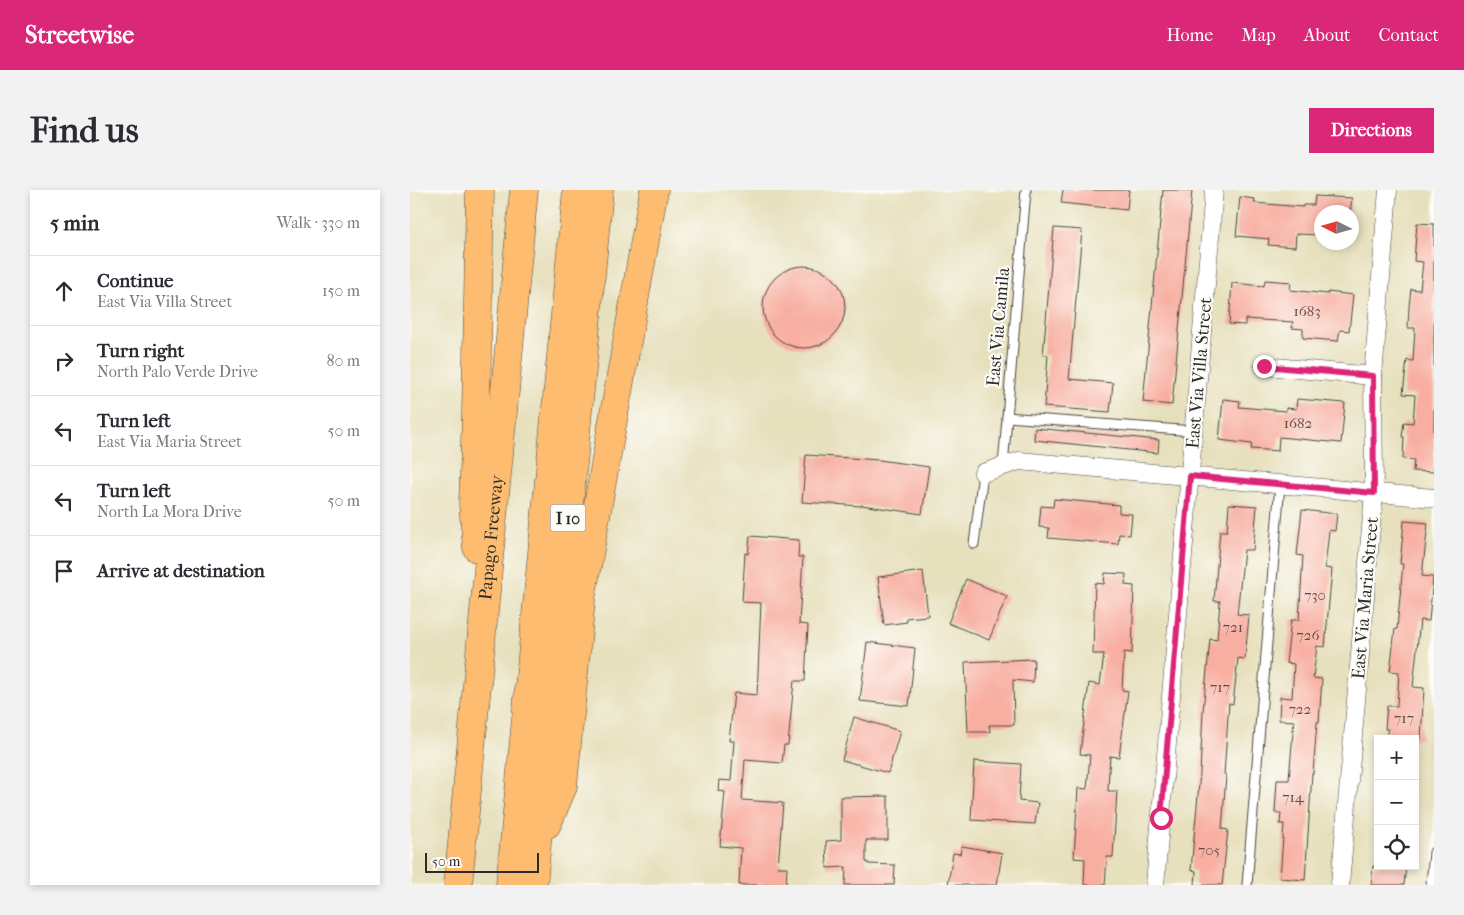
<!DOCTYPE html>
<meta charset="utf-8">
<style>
:root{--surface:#fff;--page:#f2f2f3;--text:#2b2b33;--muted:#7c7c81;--line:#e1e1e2;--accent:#db2777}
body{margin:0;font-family:"IM FELL French Canon",serif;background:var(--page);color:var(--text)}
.controls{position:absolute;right:15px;bottom:15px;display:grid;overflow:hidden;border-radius:0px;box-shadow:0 2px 8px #0003}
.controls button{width:45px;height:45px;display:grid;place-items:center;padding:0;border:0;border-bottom:1px solid var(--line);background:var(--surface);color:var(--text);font:25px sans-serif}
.compass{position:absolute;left:904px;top:15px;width:45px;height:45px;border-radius:50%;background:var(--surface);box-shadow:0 2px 8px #0003;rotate:275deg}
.scale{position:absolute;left:15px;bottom:12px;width:114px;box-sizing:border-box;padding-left:5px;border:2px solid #2b2b2b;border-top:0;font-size:14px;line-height:18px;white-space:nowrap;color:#2b2b2b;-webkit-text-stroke:4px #fdfcf7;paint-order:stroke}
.stop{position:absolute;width:15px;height:15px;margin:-11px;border:4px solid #db2777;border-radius:50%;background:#fff}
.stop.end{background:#db2777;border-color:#fff;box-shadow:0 1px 5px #0008}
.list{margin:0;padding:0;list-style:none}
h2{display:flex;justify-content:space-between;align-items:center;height:65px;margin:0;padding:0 20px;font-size:21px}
h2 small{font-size:16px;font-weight:400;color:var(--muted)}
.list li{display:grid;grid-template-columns:32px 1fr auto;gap:15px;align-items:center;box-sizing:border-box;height:70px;padding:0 20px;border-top:1px solid var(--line)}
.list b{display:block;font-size:19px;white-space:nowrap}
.list p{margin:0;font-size:16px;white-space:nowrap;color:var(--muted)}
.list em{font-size:16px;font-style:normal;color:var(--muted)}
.icon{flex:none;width:28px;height:28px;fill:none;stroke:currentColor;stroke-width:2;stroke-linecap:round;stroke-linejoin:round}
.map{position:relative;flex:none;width:1024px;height:695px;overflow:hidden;border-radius:0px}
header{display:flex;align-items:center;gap:30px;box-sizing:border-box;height:70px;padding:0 25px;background:var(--accent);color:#fff}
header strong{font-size:24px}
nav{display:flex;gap:28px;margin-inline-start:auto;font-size:18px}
.intro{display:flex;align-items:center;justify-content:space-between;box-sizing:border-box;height:120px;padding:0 30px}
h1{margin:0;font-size:35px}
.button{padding:12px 22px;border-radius:0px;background:var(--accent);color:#fff;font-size:18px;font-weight:700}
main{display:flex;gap:30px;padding:0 30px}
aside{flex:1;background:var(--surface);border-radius:0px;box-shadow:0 2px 8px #0003}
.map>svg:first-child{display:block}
.building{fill:#f8afa1}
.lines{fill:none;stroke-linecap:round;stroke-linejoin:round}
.service-casing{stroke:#474641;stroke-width:11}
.minor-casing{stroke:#474641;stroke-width:19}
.motorway-casing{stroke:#474641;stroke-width:29}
.service{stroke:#fff;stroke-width:9}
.minor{stroke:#fff;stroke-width:18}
.motorway{stroke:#fdbc6f;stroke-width:28}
.route{stroke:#db2777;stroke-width:6}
.labels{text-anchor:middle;stroke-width:4.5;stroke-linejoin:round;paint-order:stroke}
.number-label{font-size:15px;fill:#5e4c48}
.shield{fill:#fdfcf7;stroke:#6a6a68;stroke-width:1}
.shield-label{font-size:16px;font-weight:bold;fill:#2b2b2b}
.street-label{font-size:18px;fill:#2b2b2b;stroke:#fdfcf7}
</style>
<header>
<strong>Streetwise</strong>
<nav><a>Home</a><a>Map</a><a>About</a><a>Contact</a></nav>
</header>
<div class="intro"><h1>Find us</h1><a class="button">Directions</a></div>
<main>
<aside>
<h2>5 min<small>Walk · 330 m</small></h2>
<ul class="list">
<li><svg class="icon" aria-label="ahead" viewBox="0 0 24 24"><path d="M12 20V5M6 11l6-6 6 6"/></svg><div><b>Continue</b><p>East Via Villa Street</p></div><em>150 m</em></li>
<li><svg class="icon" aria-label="right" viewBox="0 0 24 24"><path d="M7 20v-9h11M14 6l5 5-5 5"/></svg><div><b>Turn right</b><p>North Palo Verde Drive</p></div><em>80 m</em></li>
<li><svg class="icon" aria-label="left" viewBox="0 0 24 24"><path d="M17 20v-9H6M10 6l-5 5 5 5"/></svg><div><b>Turn left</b><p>East Via Maria Street</p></div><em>50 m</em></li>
<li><svg class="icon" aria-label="left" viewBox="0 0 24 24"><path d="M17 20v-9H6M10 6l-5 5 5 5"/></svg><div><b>Turn left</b><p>North La Mora Drive</p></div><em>50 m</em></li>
<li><svg class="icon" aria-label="arrive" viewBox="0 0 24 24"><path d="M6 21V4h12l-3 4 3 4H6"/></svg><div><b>Arrive at destination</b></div></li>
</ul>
</aside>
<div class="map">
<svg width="1024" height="695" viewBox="0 0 1024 695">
<rect width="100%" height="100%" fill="#fdfcf7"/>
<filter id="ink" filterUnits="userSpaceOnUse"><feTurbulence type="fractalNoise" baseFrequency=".02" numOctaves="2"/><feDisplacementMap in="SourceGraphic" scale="10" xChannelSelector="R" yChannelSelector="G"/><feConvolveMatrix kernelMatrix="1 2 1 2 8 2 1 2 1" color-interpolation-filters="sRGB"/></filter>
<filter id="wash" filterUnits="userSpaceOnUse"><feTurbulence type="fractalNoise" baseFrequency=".0096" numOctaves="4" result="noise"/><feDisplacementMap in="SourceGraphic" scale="20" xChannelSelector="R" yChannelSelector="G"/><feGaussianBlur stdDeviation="1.12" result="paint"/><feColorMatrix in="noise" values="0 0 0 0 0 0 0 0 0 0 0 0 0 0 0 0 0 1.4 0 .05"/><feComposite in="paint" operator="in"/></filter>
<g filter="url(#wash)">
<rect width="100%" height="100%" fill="#e7e0bd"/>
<g id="blocks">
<g class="building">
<path d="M653,0h66l-2,20 -66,-7z"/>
<path d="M753,0h29l-20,215 -29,-3z"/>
<path d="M905,6l37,2 -2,14h-28v23l-26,-1 -1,13 -27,-2 1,-6 -33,-3 4,-39 15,2 -1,4 49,4v-2h11z"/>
<path d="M1007,33l17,1v248l-21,-1 1,-11 -11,-1 1,-22h-2l2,-15 9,1 2,-28 -12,-1 4,-34 6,1 2,-33h-7l1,-22 2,-17 9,1 3,-28 -9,-1z"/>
<path d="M644,38l28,2 -13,149 44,4 -3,29 -66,-5 4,-52h-5z"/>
<circle cx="394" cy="117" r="41"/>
<path d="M855,90l26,2 -1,8 38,4v-2l25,3 -4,36 -9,-1 -2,11 -35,-3v-9l-11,-1 1,-6 -48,-3v6l-16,-1 3,-41 32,3z"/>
<path d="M813,209l17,2 -1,6 47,4v-3l10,1 1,-10 48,4 -4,40 -62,-6 -1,14 -27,-2 1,-5 -33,-4z"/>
<path d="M625,238l124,12 -1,13 -124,-13z"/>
<path d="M396,265l73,5 50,7 -7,47 -61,-9v1l-59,-4z"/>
<path d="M644,309l65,6v8l13,1 -2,21 -11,-1 -1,10 -70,-6 1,-10 -10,-1 2,-21 12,1z"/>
<path d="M819,314l28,2 -4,44h-9l-7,64 12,1 -4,44 -7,-1 -5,46 -4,-1 -5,71 2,1 -4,54 6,1 -6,55h-27l1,-14 -5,-1 9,-97 3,-62 7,-72 7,1 3,-39h-6l6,-70h7z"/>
<path d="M892,320l35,4 -2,17 -6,-1 -4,38 7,1 -7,78 -8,-1 -4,32 9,1 -3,43h-2l-4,52 -1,-1 -7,107 -25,-2 4,-54h-4l1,-11h-6l2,-33h12l5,-59 -15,-1 1,-23 12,1 2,-34 -8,-1 5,-43h8l4,-64 -6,-1z"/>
<path d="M994,331l24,2 -6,53 11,1 -4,44 -9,-1 -7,67 11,1 -3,51h-34l1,-10h-3l2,-23h10l2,-34 -9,-1 5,-42h2l6,-65h-3z"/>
<path d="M340,346l49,4 -1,17h5l-4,67 9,1 -3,56h-11l-6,64h-4l-2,18 -37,-3 -3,40 41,3 -5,64h9l-1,18h-47l2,-37 -21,-2 5,-54 -7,-1 1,-11 12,1 3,-40h-5l5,-48 23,2 4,-92 -19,-1 3,-49 3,1z"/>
<path d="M513,381l5,45 -22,2 1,4 -23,3 -6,-48z"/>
<path d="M695,383l21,1 -1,11 9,1 -2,67 -8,-1 -2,38 6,1 -9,66 -9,-1 -1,14 -1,21h9l-4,66h-6l-2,28h-21l1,-26 -11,-1 4,-70 9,1 3,-34 -10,-1 9,-71 11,2 4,-31h-11l2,-71 9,1z"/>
<path d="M556,389l41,17 -18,44 -41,-17z"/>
<path d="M457,452l48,6 -6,58 -49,-5z"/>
<path d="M624,469l-1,23 -20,-2 1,45h-25l1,7h-22l-3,-70z"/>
<path d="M444,527l46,14 -12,42 -46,-13z"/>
<path d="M564,571l47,3 -2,37 19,2 -3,21 -64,-4z"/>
<path d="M478,606v44h-22v22h2v2l27,1 -1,20h-49l1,-18 -19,1 -1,-27 15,-1v-43z"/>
<path d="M552,656l40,7 -5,32h-49l5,-32 7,1z"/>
<path d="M963,676h33l-2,19h-33z"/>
</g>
</g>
</g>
<g filter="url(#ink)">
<use href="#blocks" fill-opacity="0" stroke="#474641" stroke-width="1"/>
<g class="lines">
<g class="service-casing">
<g id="service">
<path d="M597,227l187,14"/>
<path d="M593,276l23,-276"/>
<path d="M564,354l9,-71"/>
<path d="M837,695l33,-401"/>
<path d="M1021,695l3,-33"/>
</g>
</g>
<g class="minor-casing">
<g id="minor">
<path d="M854,176l109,10"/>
<path d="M573,283l36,-12 415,37"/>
<path d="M745,695l59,-695"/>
<path d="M930,695l34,-392 -1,-117 15,-186"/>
</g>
</g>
<g class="motorway-casing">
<g id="motorway">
<path d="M67,358l-4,-44 3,-91 4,-223"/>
<path d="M137,634l16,-38 18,-186 73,-410"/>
<path id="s1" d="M48,695l66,-695"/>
<path d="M100,695l67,-695"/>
<path d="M123,695l66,-695"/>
</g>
</g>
<use href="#service" class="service"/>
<use href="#minor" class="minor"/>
<use href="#motorway" class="motorway"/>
</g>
</g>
<g class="lines" filter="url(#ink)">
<path class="route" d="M751,628l29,-342 184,17 -1,-117 -109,-10"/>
</g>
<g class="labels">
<g class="number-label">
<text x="897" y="126">1683</text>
<text x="888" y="238">1682</text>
<text x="905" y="410">730</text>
<text x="823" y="442">721</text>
<text x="898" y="450">726</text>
<text x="810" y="502">717</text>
<text x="890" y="524">722</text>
<text x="994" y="533">717</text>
<text x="883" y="612">714</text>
<text x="799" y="665">705</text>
</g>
<rect class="shield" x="140.5" y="314.5" width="35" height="27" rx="4"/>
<g class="shield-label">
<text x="158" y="334">I 10</text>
</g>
<g class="street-label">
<text transform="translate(588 137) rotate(-85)" y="6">East Via Camila</text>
<text transform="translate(789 183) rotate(-85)" y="6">East Via Villa Street</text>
<text dy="6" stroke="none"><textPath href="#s1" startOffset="349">Papago Freeway</textPath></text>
<text transform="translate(955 408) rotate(-85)" y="6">East Via Maria Street</text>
</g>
</g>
</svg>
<div class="controls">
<button>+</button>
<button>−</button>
<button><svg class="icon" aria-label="locate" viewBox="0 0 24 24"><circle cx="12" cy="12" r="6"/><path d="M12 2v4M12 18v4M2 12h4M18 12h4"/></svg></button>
</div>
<svg class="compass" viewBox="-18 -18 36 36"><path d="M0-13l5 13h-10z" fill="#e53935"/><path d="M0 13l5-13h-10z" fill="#7c7c81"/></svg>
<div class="scale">50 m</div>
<div class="stop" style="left:751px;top:628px"></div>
<div class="stop end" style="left:854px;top:176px"></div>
</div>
</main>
